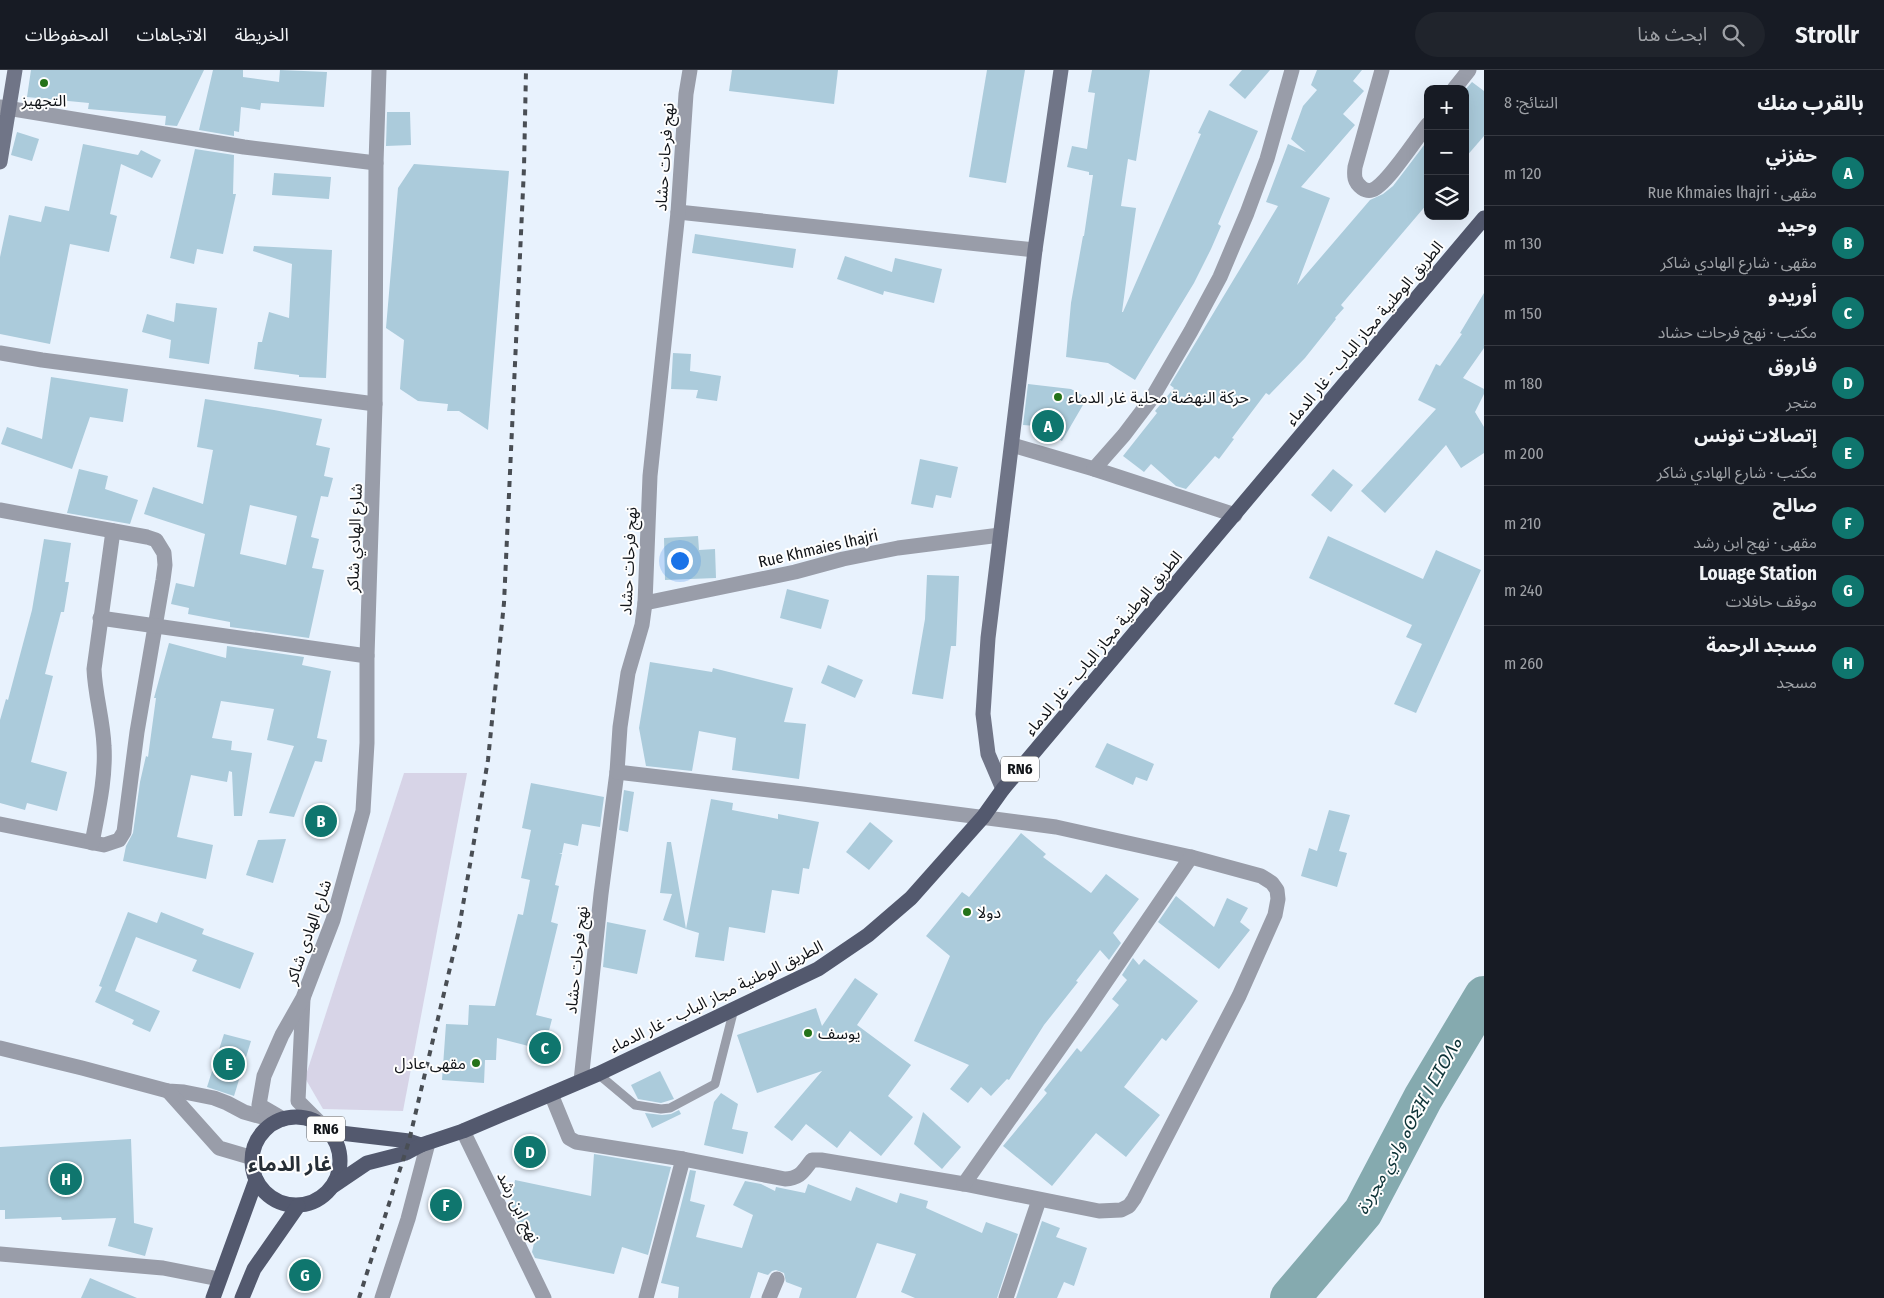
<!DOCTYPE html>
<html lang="ar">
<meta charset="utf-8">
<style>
:root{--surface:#171b24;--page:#20242c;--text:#f1f3f6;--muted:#9ea1a6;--line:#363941;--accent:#0f766e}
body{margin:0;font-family:"Fira Sans Condensed","Noto Sans Arabic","Noto Sans Tifinagh",sans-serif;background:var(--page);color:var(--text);direction:rtl}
.controls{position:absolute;right:15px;top:15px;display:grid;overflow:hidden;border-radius:10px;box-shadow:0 5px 20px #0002}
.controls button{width:45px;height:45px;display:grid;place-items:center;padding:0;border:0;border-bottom:1px solid var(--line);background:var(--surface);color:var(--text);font:25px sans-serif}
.you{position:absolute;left:679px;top:490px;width:18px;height:18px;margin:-12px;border:4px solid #fff;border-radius:50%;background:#1a73e8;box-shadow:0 0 0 8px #1a73e833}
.badge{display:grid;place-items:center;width:32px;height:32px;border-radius:50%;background:var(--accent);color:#fff;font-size:16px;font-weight:700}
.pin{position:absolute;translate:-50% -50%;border:2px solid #fff;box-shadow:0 1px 5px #0006}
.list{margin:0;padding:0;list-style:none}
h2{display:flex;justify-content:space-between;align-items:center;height:65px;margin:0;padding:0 20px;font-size:21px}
h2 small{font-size:16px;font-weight:400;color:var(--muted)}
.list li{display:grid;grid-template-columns:32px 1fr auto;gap:15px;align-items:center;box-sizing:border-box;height:70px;padding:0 20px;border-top:1px solid var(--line)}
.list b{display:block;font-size:19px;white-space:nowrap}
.list p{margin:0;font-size:16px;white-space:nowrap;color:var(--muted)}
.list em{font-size:16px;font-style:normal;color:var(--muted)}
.icon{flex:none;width:28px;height:28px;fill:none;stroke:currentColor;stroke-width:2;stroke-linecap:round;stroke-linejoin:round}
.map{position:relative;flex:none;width:1484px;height:1228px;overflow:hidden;direction:ltr}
header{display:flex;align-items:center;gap:30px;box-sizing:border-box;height:70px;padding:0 25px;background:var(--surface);border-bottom:1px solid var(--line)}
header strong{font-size:24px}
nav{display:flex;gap:28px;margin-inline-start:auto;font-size:18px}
.search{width:350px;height:45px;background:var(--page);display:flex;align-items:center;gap:12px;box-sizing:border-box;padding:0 18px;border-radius:28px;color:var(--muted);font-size:19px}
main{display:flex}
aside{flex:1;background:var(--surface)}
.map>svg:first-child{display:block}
.green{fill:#d7d4e7}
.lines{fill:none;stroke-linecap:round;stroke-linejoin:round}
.river{stroke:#85aaaf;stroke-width:40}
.building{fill:#abcbdb;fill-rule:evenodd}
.lane{stroke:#999da9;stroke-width:9}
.street{stroke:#999da9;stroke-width:15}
.secondary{stroke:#707587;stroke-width:15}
.primary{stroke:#53596e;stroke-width:15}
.rail{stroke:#494e54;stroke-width:4;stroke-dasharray:6 6;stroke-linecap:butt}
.poi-dot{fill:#247218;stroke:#fefefe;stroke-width:2}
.labels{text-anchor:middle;stroke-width:4;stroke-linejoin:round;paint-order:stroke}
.shield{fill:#fefefe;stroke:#585a5d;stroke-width:1}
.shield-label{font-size:15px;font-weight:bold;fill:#111418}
.poi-label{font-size:16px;fill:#111418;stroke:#fefefe;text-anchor:start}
.street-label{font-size:16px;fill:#111418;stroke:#fefefe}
.water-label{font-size:18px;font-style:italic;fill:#0c3236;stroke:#fefefe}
.district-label{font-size:21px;font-weight:bold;fill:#262e36;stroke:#fefefe}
</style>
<header>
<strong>Strollr</strong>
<div class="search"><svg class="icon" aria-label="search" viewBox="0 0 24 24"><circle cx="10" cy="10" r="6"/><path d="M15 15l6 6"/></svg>ابحث هنا</div>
<nav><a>الخريطة</a><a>الاتجاهات</a><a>المحفوظات</a></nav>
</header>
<main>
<aside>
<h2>بالقرب منك<small>النتائج: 8</small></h2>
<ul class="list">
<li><span class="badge">A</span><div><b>حفزني</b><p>مقهى · Rue Khmaies lhajri</p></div><em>120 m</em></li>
<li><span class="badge">B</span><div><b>وحيد</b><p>مقهى · شارع الهادي شاكر</p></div><em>130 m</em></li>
<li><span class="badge">C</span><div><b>أوريدو</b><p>مكتب · نهج فرحات حشاد</p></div><em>150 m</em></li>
<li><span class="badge">D</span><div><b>فاروق</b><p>متجر</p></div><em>180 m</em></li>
<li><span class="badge">E</span><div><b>إتصالات تونس</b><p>مكتب · شارع الهادي شاكر</p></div><em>200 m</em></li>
<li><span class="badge">F</span><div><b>صالح</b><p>مقهى · نهج ابن رشد</p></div><em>210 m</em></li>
<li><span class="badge">G</span><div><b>Louage Station</b><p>موقف حافلات</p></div><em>240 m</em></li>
<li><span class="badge">H</span><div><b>مسجد الرحمة</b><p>مسجد</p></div><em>260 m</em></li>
</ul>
</aside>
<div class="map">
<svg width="1484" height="1228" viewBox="0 0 1484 1228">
<rect width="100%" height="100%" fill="#e8f2fd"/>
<path class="green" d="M404,703h63l-64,338 -80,-2 -18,-31z"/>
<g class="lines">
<path class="river" d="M1290,1228l73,-86 60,-114 61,-102"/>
</g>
<g class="building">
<path d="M31,0h173l-27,56 -12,-1 1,-9 -78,-7 1,-6 -62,-6z"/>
<path d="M213,0h30v7l36,5 1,-12 47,2 -3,35 -63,-4 -1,7 -19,-3 -2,25 -5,-1v5l-35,-6z"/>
<path d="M732,0h106l-4,34 -105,-13z"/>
<path d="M987,0h38l-19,113 -37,-6z"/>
<path d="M1092,0h58l-14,91 -8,-2 -7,47 15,2 -14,104h1l78,-178 -3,-1 11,-23 49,21 -40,93 3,2 -10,23 -17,34 -59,97 -27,-17 -42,-6 5,-54 12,-67h1l9,-61h-4v-3l-22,-5 5,-21 15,3 8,-56 -7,-1z"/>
<path d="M1242,0h28l-25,29 -16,-14z"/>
<path d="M1317,0h45l-9,11 11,10 -21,23 12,11 -54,62 29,11 -33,87 73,-85 13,-6 10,-8 35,-46v63l-87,102 3,3 -9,10 1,1 -31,39 -36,37 -3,-2 -34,45 2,1 -15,20 -4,-3 -29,33 -10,-3 -25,-22 -7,8 -21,-16 34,-43 -2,-2 19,-23 -4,-3 108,-179 -12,-4 22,-58 18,8 -15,-13 12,-33 14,-16 -6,-5z"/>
<path d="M1472,12l12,9v45l-19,22v-68z"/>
<path d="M387,42h23l1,33 -25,1z"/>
<path d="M17,62l22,7 -7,22 -21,-6z"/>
<path d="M83,74l55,11 3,-5 20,10 -9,18 -31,-14 -11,50 7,2 -8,36 -39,-8 -20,100 -50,-10v-77l9,-42 32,7 4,-16 24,5z"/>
<path d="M195,79l39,6 -1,39h3l-13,60 -26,-5 -3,15 -24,-6z"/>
<path d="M414,94l95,7 -21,259 -29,-19h-12l1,-7 -30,-3 -18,-12 4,-49 -18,-12 12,-140z"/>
<path d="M274,103l57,4 -2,22 -57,-4z"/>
<path d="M695,164l101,15 -3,19 -101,-15z"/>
<path d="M254,176l78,4 -6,128 -27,-1v-2l-45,-6 4,-27h4l7,-30 20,6 3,-54 -39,-13z"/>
<path d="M845,186l47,16 3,-14 47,11 -8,34 -50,-12 -1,4 -46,-16z"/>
<path d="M1484,223v55l-21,30 21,11v5l-9,18 9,15v26l-23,15 -15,-23 -61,68 -24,-22 75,-82 -18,-9 18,-36 4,2 22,-32 -2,-1z"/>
<path d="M176,233l41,5 -8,56 -40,-6 2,-18 -29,-8 5,-18 27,8z"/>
<path d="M673,283l18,1 -1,17 31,5 -4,25 -21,-3 2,-8 -27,-1z"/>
<path d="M51,307l77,12 -5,33 -33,-5 -18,52 -71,-25 6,-17 35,12z"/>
<path d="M1028,314l43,5 16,9 -25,43 -26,-15 -13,-1z"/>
<path d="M205,329l69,11 48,9 -6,26 14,3 -6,28 9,2 -5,19 -7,-1 -10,41 8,2 -7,29 12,2 -15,68 -79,-11v-5l-42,-8 1,-6 -18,-4 5,-21 18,4 11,-53 -61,-20 9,-27 50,17 10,-54 -16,-3zM250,435l47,11 -11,49 -46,-11z"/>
<path d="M920,389l38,8 -7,31 -15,-3 -3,13 -22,-4z"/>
<path d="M79,399l29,7 -3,13 33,11 -8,24 -63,-11z"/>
<path d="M1333,399l20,16 -22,27 -20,-17z"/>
<path d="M698,466l1,14 16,-1 1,29 -51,2 -1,-42z"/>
<path d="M1328,466l95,43 13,-29 45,20 -65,143 -22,-9 28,-60 -16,-7 6,-12 -103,-47z"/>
<path d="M44,469l27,4 -6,39h4l-5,30h-3l-16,62 8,2 -22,86 36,10 -10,39 -30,-8 -2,7 -25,-7v-83l6,-21 2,1 24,-90z"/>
<path d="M927,505l32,1 -3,70h-5l-8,53 -31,-5 13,-75z"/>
<path d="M787,519l42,11 -8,29 -41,-11z"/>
<path d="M169,573l57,15 1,-12 77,11 -2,8 29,6 -14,67 10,2 -5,22 -7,-1 -21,56 -25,-4 25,-67 -27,-6 7,-31 -53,-8 -9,37 20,3 -1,9 21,3 -10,63h-8l-2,-44 -3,-1 -2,11 -36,-7 -14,62 36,8 -7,34 -83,-18 3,-15 7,-13 7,-51 6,-26 2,1 8,-59h-2z"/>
<path d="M650,592l62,10 1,-4 80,20 -9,34 22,2 -7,55 -67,-9 4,-32 -37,-7 -7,40 -46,-5 -7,-38z"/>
<path d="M828,595l35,15 -8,18 -34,-15z"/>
<path d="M1107,673l47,21 -7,17 -11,-4 -3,8 -38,-18z"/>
<path d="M531,713l73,14 -4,30 -18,-3 -4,22 -14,-3 -2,10 -3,1h3l-7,31 4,1 -8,36 7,2 -22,91 16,4 -8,31 -47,-12 -1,22h-11l-1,23 -42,-3 4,-56 22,1 1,-20 26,1 23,-92 5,1 7,-35 -9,-2 10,-48 -9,-2z"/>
<path d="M624,720l10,2 -6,40 -9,-2z"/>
<path d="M711,729l22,4 -1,7 46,9v-5l41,8 -10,47 -6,-1 -4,26 -27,-4 -7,43 -36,-6 -5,34 -29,-4 4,-24 -13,-4z"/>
<path d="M1329,740l21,5 -11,36 8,2 -10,34 -36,-11 8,-28 8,3z"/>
<path d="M870,752l23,19 -24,29 -23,-18z"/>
<path d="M1021,763l25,21 -3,3 48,36 15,-19 33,25 -26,34 8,10 -12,17 -9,-10 -24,31 2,1 -34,43 -35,55 -2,-1 -16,17 -10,-9 -13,16 -18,-14 19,-24 -55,-24 36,-85 -24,-20 36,-44 7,5z"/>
<path d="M286,769l-13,44 -27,-8 12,-35z"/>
<path d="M667,772h4l15,87 -23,-9 9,-26 -12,-1z"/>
<path d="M1176,826l38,31 13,-29 21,10 -8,14 10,8 -31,39 -61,-47z"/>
<path d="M128,842l29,11 4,-11 43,17 -2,5 52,19 -14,36 -48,-18 5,-11 -61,-23 -21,54 45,20 -10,21 -18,-8 2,-4 -39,-18 7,-15 -3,-1z"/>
<path d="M607,852l39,8 -9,44 -34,-7z"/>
<path d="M1133,888l6,7 5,-6 54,42 -32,40 -4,-3 -38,49 36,28 -34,42 -30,-24 -44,53 -49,-40 44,-53 -3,-3 33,-42 4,4 38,-47 -7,-6 15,-19 -5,-5z"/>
<path d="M855,908l23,16 -21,31 54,40 -23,31 25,21 -32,39 -31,-25 -13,17 -31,-24 -14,17 -18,-14 48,-56 -65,22 -20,-58 79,-27 6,18z"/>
<path d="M224,964l27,7 -17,55 -27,-9z"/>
<path d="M660,1001l14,28 -13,4 -23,-4 -7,-14z"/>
<path d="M721,1023l17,11 -6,25 16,3 -5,22 -39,-9 10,-43z"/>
<path d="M679,1040l2,4 -29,14 -7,-15 17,2 9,-1z"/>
<path d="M923,1042l38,35 -19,22 -28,-25z"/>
<path d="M131,1069l3,84 19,5 -8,28 -37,-10 8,-28 -54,2 -1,-3 -56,2v-9h-5v-63z"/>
<path d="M594,1084l77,13 -23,88 -26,-8 -8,27 -79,-16 -3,-6 2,-9 -7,-1 -17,-36 5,-26 76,16z"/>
<path d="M690,1100l6,1 -6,30 15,4 -9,32 46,11 11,-33 -20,-10 12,-24 16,3 14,7 1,-4 29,6 3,-9 43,17 5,-14 41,16 3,-10 28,8 -2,7 56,25 4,-11 32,12 -21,64h-82l-14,-6 15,-38 -39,-11 -21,55h-57l3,-10 -16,-6 -2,-9 -8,-3 -4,1 -4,4 -10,-3 -8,26h-72l1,-11 -18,-4z"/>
<path d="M1042,1151l18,7 -4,9 31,11 -13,38 -10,-4 -7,16h-41z"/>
<path d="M90,1208l47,20h-56z"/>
</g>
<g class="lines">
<path class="lane" d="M598,1004l37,31 26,4 9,-1 45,-24 19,-75"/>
<g class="street">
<path d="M1382,0l-27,97c-1,9 -1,15 7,21 3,2 7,3 10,2 15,-5 45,-53 56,-66"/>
<path d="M1454,19l15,-19"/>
<path d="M0,37l244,40 132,16"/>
<path d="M678,142l357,38"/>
<path d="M0,283l42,7 333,44"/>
<path d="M1012,375l82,24 141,46"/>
<path d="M1094,399l30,-34 28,-37 39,-67 29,-54 27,-64 20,-54 25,-89"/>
<path d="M0,440l147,27 9,3 8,13 1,12 -2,15 -26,152 -13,100 -5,8 -15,5 -104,-21"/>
<path d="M645,533l150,-31 48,-13 55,-11 102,-13"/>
<path d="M100,548l267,38"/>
<path d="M92,773c6,-32 14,-65 12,-97 -1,-26 -9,-51 -10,-77l19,-138"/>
<path d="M303,929l-5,102 24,24"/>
<path d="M0,978l82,20 86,23 16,1 30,6 13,5 17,9 32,9"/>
<path d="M581,1011l20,-187 16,-122 3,-45 8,-54 14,-48 3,-22 5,-127 28,-264 8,-118 4,-24"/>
<path d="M168,1021l51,57 34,10"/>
<path d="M551,1024l18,44 7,4 107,17 102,20c16,-1 18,-8 27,-19h9l143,24 135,27 22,-1 8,-4 5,-7 105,-203 36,-81 3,-16 -1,-9 -5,-7 -11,-7 -70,-19 -135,-30 -253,-33 -186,-22"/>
<path d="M283,1049l-24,-14 5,-29 18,-41 21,-37 30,-78 30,-109 4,-68v-87l8,-252 1,-241 3,-93"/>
<path d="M463,1061l81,167"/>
<path d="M964,1114l119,-169 108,-158"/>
<path d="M0,1184l163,14 56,11"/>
<path d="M382,1228l26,-79 20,-76"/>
<path d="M646,1228l37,-139"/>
<path d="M769,1228l8,-19"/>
<path d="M1006,1228l33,-98"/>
</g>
<g class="secondary">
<path d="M0,92l15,-92"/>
<path d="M1003,719l-15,-35 -5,-40 5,-76 47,-388 26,-180"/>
</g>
<g class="primary">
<circle cx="296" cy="1091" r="44"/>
<path d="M327,1059l5,3 77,9 12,4"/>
<path d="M333,1116l34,-23 39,-10 15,-8 42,-14 88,-37 47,-20 220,-105 50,-34 43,-37 72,-81 20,-28 481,-571"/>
<path d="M213,1228l43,-118"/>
<path d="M242,1228l12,-29 44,-63"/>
</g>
<path class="rail" d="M359,1228l50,-157 49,-207 30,-174 16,-157 20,-435 2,-98"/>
</g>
<g class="poi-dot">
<circle cx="44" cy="13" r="5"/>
<circle cx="1058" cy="327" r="5"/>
<circle cx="967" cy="842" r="5"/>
<circle cx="808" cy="963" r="5"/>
<circle cx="476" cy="993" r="5"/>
</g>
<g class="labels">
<g class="shield">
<rect x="1001" y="686.5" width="38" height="25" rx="4"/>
<rect x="307" y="1046.5" width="38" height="25" rx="4"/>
</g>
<g class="shield-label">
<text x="1020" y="704">RN6</text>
<text x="326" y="1064">RN6</text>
</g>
<g class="poi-label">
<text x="44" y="36" text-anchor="middle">التجهيز</text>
<text x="1068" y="333">حركة النهضة محلية غار الدماء</text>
<text x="977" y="848">دولا</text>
<text x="818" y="969">يوسف</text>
<text x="466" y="999" text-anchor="end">مقهى عادل</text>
</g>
<g class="street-label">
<text transform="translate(664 87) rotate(-86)" y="6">نهج فرحات حشاد</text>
<text transform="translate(1364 263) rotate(-50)" y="6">الطريق الوطنية مجاز الباب - غار الدماء</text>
<text transform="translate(354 468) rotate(-88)" y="6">شارع الهادي شاكر</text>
<text transform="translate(818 478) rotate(-13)" y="6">Rue Khmaies lhajri</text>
<text transform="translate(628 491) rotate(-87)" y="6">نهج فرحات حشاد</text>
<text transform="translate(1103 573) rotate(-50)" y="6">الطريق الوطنية مجاز الباب - غار الدماء</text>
<text transform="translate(308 862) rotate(-71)" y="6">شارع الهادي شاكر</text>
<text transform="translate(576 890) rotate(-84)" y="6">نهج فرحات حشاد</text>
<text transform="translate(716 926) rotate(-26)" y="6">الطريق الوطنية مجاز الباب - غار الدماء</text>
<text transform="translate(519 1137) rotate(64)" y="6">نهج ابن رشد</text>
</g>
<g class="water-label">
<text transform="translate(1409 1056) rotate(-61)" y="6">وادي مجردة ⴰⵙⵉⴼ ⵏ ⵎⵊⵔⴷⴰ</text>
</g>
<g class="district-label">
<text x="290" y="1101">غار الدماء</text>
</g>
</g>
</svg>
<div class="controls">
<button>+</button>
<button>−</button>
<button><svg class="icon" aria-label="layers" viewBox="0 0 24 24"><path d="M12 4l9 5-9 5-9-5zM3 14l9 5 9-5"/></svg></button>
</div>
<div class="you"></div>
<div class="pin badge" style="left:1048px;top:356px">A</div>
<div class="pin badge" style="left:321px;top:751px">B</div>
<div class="pin badge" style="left:545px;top:978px">C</div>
<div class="pin badge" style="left:530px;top:1082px">D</div>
<div class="pin badge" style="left:229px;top:994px">E</div>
<div class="pin badge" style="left:446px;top:1135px">F</div>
<div class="pin badge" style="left:305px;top:1205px">G</div>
<div class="pin badge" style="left:66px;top:1109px">H</div>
</div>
</main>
